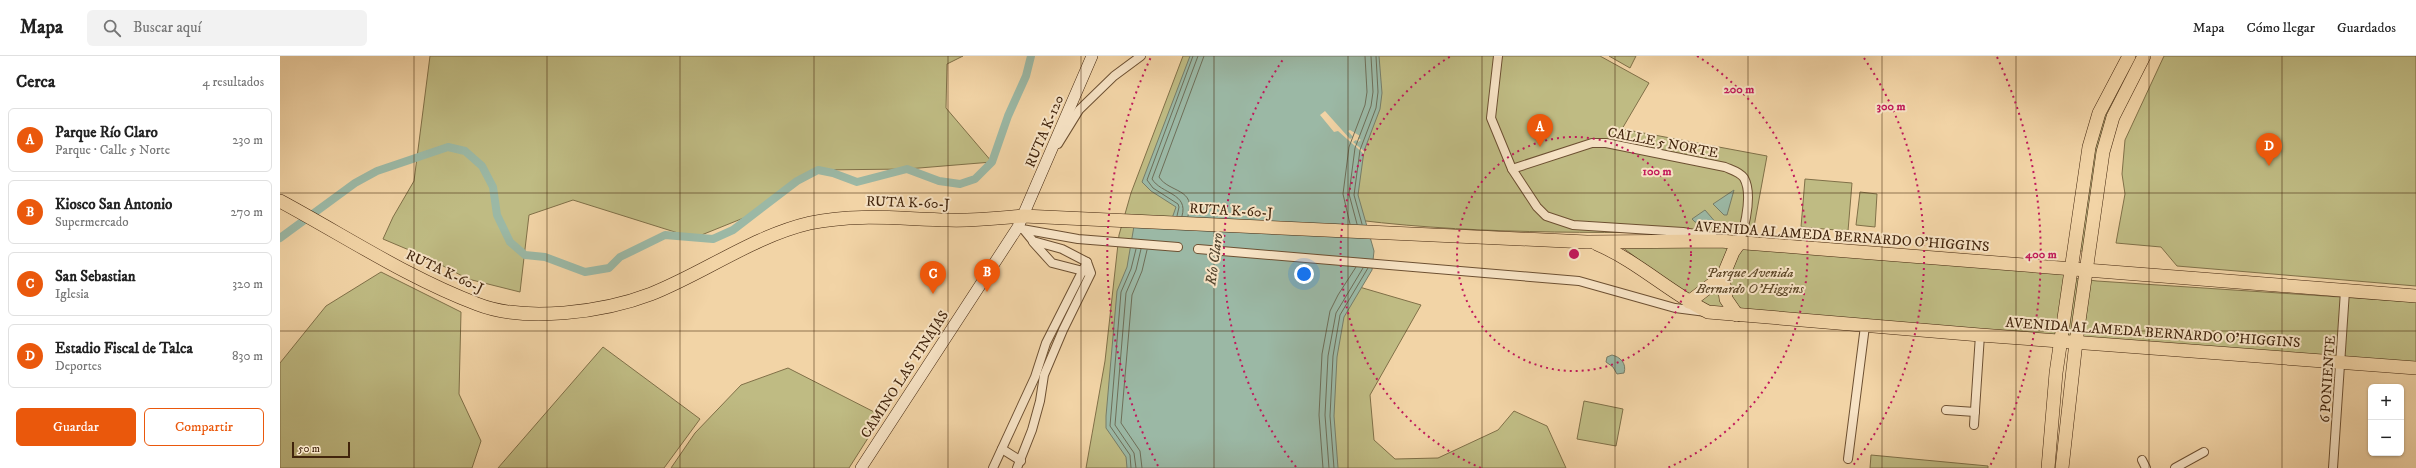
<!DOCTYPE html>
<html lang="es">
<meta charset="utf-8">
<style>
:root{--surface:#fff;--page:#f2f2f2;--text:#222;--muted:#767676;--line:#e0e0e0;--accent:#ea580c}
body{margin:0;font-family:"IM FELL DW Pica",serif;background:var(--page);color:var(--text)}
.controls{position:absolute;right:12px;bottom:12px;display:grid;overflow:hidden;border-radius:6px;box-shadow:0 1px 3px #0004}
.controls button{width:36px;height:36px;display:grid;place-items:center;padding:0;border:0;border-bottom:1px solid var(--line);background:var(--surface);color:var(--text);font:20px sans-serif}
.scale{position:absolute;left:12px;bottom:10px;width:58px;box-sizing:border-box;padding-left:4px;border:2px solid #41240c;border-top:0;font-size:11px;line-height:14px;white-space:nowrap;color:#41240c;-webkit-text-stroke:3px #f7e3c5;paint-order:stroke}
.you{position:absolute;left:1024px;top:218px;width:14px;height:14px;margin:-10px;border:3px solid #fff;border-radius:50%;background:#1a73e8;box-shadow:0 0 0 6px #1a73e833}
.badge{display:grid;place-items:center;width:26px;height:26px;border-radius:50%;background:var(--accent);color:#fff;font-size:13px;font-weight:700}
.pin{position:absolute;translate:-50% -33px;filter:drop-shadow(0 1px 2px #0008)}
.pin::after{content:'';position:absolute;top:21px;width:14px;height:12px;background:inherit;clip-path:polygon(0 0,100% 0,50% 100%)}
.list{margin:0;padding:0;list-style:none}
h2{display:flex;justify-content:space-between;align-items:center;height:52px;margin:0;padding:0 16px;font-size:17px}
h2 small{font-size:13px;font-weight:400;color:var(--muted)}
.list li{display:grid;grid-template-columns:26px 1fr auto;gap:12px;align-items:center;box-sizing:border-box;height:64px;margin:0 8px 8px;padding:0 8px;border:1px solid var(--line);border-radius:6px}
.list b{display:block;font-size:15px;white-space:nowrap}
.list p{margin:0;font-size:13px;white-space:nowrap;color:var(--muted)}
.list em{font-size:13px;font-style:normal;color:var(--muted)}
.actions{display:flex;gap:8px;padding:12px 16px}
.actions a{flex:1;padding:9px 0;border:1px solid var(--accent);border-radius:6px;text-align:center;font-size:14px;color:var(--accent)}
.actions .main{background:var(--accent);color:#fff}
.icon{flex:none;width:22px;height:22px;fill:none;stroke:currentColor;stroke-width:2;stroke-linecap:round;stroke-linejoin:round}
.map{position:relative;flex:none;width:2136px;height:412px;overflow:hidden}
header{display:flex;align-items:center;gap:24px;box-sizing:border-box;height:56px;padding:0 20px;background:var(--surface);border-bottom:1px solid var(--line)}
header strong{font-size:19px}
nav{display:flex;gap:22px;margin-inline-start:auto;font-size:14px}
.search{width:280px;height:36px;background:var(--page);display:flex;align-items:center;gap:10px;box-sizing:border-box;padding:0 14px;border-radius:6px;color:var(--muted);font-size:15px}
main{display:flex}
aside{flex:1;background:var(--surface)}
.map>svg:first-child{display:block}
.green{fill:#bfbb83;stroke:#807048}
.water{fill:#9bb8a5;stroke:#777d68}
.pier{fill:#f2d4a6}
.lines{fill:none;stroke-linecap:round;stroke-linejoin:round}
.shore{stroke:#6e6e58;stroke-width:1}
.canal{stroke:#9bb8a5;stroke-width:8}
.street-casing{stroke:#6d5032;stroke-width:10}
.secondary-casing{stroke:#41240c;stroke-width:12}
.primary-casing{stroke:#41240c;stroke-width:14}
.street{stroke:#f7e3c5;stroke-width:8}
.secondary{stroke:#f7e3c5;stroke-width:11}
.primary{stroke:#f2d4a6;stroke-width:13}
.grid{fill:none;stroke:#41240c;stroke-width:1;stroke-opacity:0.55}
.ring{fill:none;stroke:#c2185b;stroke-width:2;stroke-dasharray:2 4}
.labels{text-anchor:middle;stroke-width:4;stroke-linejoin:round;paint-order:stroke}
.street-label{font-size:14px;fill:#41240c;stroke:#f7e3c5}
.park-label{font-size:14px;font-style:italic;fill:#604a2a;stroke:#f7e3c5}
.water-label{font-size:15px;font-style:italic;fill:#584932;stroke:#f7e3c5}
.centre{fill:#c2185b;stroke:#f7e3c5;stroke-width:2}
.ring-label{font-size:12px;text-anchor:middle;font-weight:bold;fill:#c2185b;stroke:#f7e3c5;stroke-width:4;stroke-linejoin:round;paint-order:stroke}
</style>
<header>
<strong>Mapa</strong>
<div class="search"><svg class="icon" aria-label="search" viewBox="0 0 24 24"><circle cx="10" cy="10" r="6"/><path d="M15 15l6 6"/></svg>Buscar aquí</div>
<nav><a>Mapa</a><a>Cómo llegar</a><a>Guardados</a></nav>
</header>
<main>
<aside>
<h2>Cerca<small>4 resultados</small></h2>
<ul class="list">
<li><span class="badge">A</span><div><b>Parque Río Claro</b><p>Parque · Calle 5 Norte</p></div><em>230 m</em></li>
<li><span class="badge">B</span><div><b>Kiosco San Antonio</b><p>Supermercado</p></div><em>270 m</em></li>
<li><span class="badge">C</span><div><b>San Sebastian</b><p>Iglesia</p></div><em>320 m</em></li>
<li><span class="badge">D</span><div><b>Estadio Fiscal de Talca</b><p>Deportes</p></div><em>830 m</em></li>
</ul>
<div class="actions"><a class="main">Guardar</a><a>Compartir</a></div>
</aside>
<div class="map">
<svg width="2136" height="412" viewBox="0 0 2136 412">
<rect width="100%" height="100%" fill="#f2d4a6"/>
<filter id="stains"><feTurbulence type="fractalNoise" baseFrequency=".005" numOctaves="4"/><feColorMatrix values="0 0 0 0 .2 0 0 0 0 .09 0 0 0 0 .02 0 0 0 .5 -.17"/></filter>
<radialGradient id="worn" r=".72"><stop offset=".6" stop-color="#630" stop-opacity="0"/><stop offset="1" stop-color="#630" stop-opacity=".3"/></radialGradient>
<g class="green">
<path d="M150,0h533l-16,8 -1,44 46,54 -85,7 -89,1 -67,45 -57,23 -121,-38 -44,15 -9,77 -52,-13 -40,-21 -45,-19 10,-22 21,-36z"/>
<path d="M903,0h417l49,27 -27,46 145,27 -14,76c-132,0 -265,4 -396,-12l-1,66 65,19 -51,90 4,45 21,19 43,-1 60,-28 16,-19 33,15 19,42h-480l19,-107 14,-126 12,-42z"/>
<path d="M1329,0h27l-6,12z"/>
<path d="M1853,0h6l-27,53 -29,142h-5l19,-121z"/>
<path d="M1884,0h252v230l-239,-20 -16,-19 -45,-4 9,-49 -3,-20 3,-34z"/>
<path d="M1525,123l47,4 -4,48 -47,-4z"/>
<path d="M1580,136l17,2 -2,33 -19,-2z"/>
<path d="M1441,190l342,27 2,4 32,4 319,21v61l-697,-53 -32,-14 -65,-49z"/>
<path d="M101,216l80,40 -2,82 22,47 -9,27h-192v-105l46,-57z"/>
<path d="M323,291l97,72 -36,49h-166z"/>
<path d="M508,312l94,48 -33,52h-178l24,-35 46,-48z"/>
<path d="M1304,345l39,8 -7,37 -39,-7z"/>
<path d="M1591,399l117,11v2h-118z"/>
</g>
<g class="water">
<path d="M910,0h189l3,37 -2,16 -16,42 -6,44 16,56 -2,19 -28,47 -7,40 -3,59 4,52h-211l-1,-11 -20,-29v-12l11,-125 10,-24 7,-41 36,-2 6,-17 -25,-16 -9,-9z"/>
<path d="M1454,134l-7,25h-3l-11,-11z"/>
<path d="M1425,154l13,15 -1,2 -22,-5 -3,-3z"/>
<path d="M1332,299c8,2 15,8 12,18l-7,1 -4,-7 -7,-5 1,-5z"/>
</g>
<path class="pier" d="M1045,55l25,28 3,-2 -5,-6 2,-1 10,6 -2,2 3,2 -3,2 -2,-2 -3,2 11,9v3l-26,-23 -4,1 -14,-17z"/>
<g class="lines">
<g class="shore">
<path d="M897,160l2,-9 -1,-3 -25,-16 -6,-8 46,-124"/>
<path d="M902,160c7,-23 -21,-22 -30,-37l46,-123"/>
<path d="M908,160c9,-28 -19,-23 -29,-39l45,-121"/>
<path d="M1070,168l-7,-30 6,-47 16,-42 2,-13 -2,-36"/>
<path d="M1077,168l-8,-30 6,-46 16,-42 2,-14 -2,-36"/>
<path d="M1082,168l-8,-29 6,-45 16,-42 2,-16 -2,-36"/>
<path d="M851,412l-1,-13 -20,-29 11,-134 10,-23 5,-20"/>
<path d="M856,412l-2,-15 -19,-28 11,-132 10,-23 5,-21"/>
<path d="M862,412l-2,-17 -19,-28 11,-128 10,-24 5,-21"/>
<path d="M1043,412l-4,-53 3,-61 8,-43 8,-16 18,-28"/>
<path d="M1049,412l-4,-53 3,-59 8,-43 27,-45"/>
<path d="M1054,412l-4,-52 3,-60 7,-41 28,-47"/>
</g>
<path class="canal" d="M0,182l75,-55 22,-12 71,-24 17,4 17,15 11,21 4,28 13,27 15,13 20,2 40,15 24,-4 11,-11 45,-22 48,4 20,-9 64,-49 21,-11 15,3 24,9 50,-13 32,12 21,3 15,-5 17,-17 16,-46 18,-40 5,-20"/>
<g class="street-casing">
<g id="street">
<path d="M1218,0l-7,62 21,51 25,38 9,9 27,9 110,7 30,5"/>
<path d="M778,88l21,-34 35,-34 27,-20"/>
<path d="M1232,113l80,-26h14l119,24c7,3 15,5 19,11 9,16 1,47 -4,64"/>
<path d="M742,173l56,10 100,8"/>
<path d="M753,186l19,21 35,9"/>
<path d="M918,193l381,32 96,27 31,4"/>
<path d="M1666,354l29,2"/>
<path d="M1694,369l6,-90"/>
<path d="M722,393l19,12"/>
<path d="M1568,403l17,-133"/>
<path d="M1862,404l4,8"/>
<path d="M713,412l42,-91 11,-34 41,-81"/>
<path d="M737,412l15,-38 8,-29 4,-26 19,-45 28,-57 -4,-11 -25,-13 -29,-8 -9,-11"/>
<path d="M1895,412l29,-16"/>
<path d="M2053,412l12,-177"/>
</g>
</g>
<g class="secondary-casing">
<path id="secondary" d="M581,412l157,-241 74,-171"/>
</g>
<g class="primary-casing">
<g id="primary">
<path d="M0,145c65,35 128,77 197,103 48,19 127,8 174,-10 53,-21 103,-58 159,-71 47,-10 91,-4 138,-3 25,1 51,-2 75,-4l564,26 133,-1 696,55"/>
<path d="M1317,188c40,17 72,48 111,68l272,23 436,33"/>
<path d="M1443,220l3,23 11,16"/>
<path d="M1409,246l34,-26 10,-24 7,-10"/>
<path d="M1768,412l8,-95 33,-226 10,-34 30,-57"/>
<path d="M1782,412l14,-126 27,-190 10,-35 31,-61"/>
</g>
</g>
<use href="#street" class="street"/>
<use href="#secondary" class="secondary"/>
<use href="#primary" class="primary"/>
</g>
<path class="grid" d="M134,0v412M267,0v412M400,0v412M534,0v412M668,0v412M801,0v412M934,0v412M1068,0v412M1202,0v412M1335,0v412M1468,0v412M1602,0v412M1736,0v412M1869,0v412M2002,0v412M0,137h2136M0,275h2136"/>
<g class="ring">
<circle cx="1294" cy="198" r="117"/>
<path d="M1201 412A233 233 0 0 1 1171 0M1417 0A233 233 0 0 1 1387 412"/>
<path d="M1016 411A350 350 0 0 1 1004 2M1584 2A350 350 0 0 1 1572 411"/>
<path d="M878 410A467 467 0 0 1 871 1M1717 1A467 467 0 0 1 1710 410"/>
</g>
<g class="labels">
<g class="street-label">
<text transform="translate(764 75) rotate(-67)" y="5">RUTA K-120</text>
<text transform="translate(1383 86) rotate(11)" y="5">CALLE 5 NORTE</text>
<text transform="translate(628 146) rotate(2)" y="5">RUTA K-60-J</text>
<text transform="translate(951 154) rotate(3)" y="5">RUTA K-60-J</text>
<text transform="translate(1562 180) rotate(4)" y="5">AVENIDA ALAMEDA BERNARDO O'HIGGINS</text>
<text transform="translate(165 215) rotate(25)" y="5">RUTA K-60-J</text>
<text transform="translate(1873 276) rotate(4)" y="5">AVENIDA ALAMEDA BERNARDO O'HIGGINS</text>
<text transform="translate(624 318) rotate(-57)" y="5">CAMINO LAS TINAJAS</text>
<text transform="translate(2047 323) rotate(-86)" y="5">6 PONIENTE</text>
</g>
<g class="park-label">
<text x="1470" y="221">Parque Avenida<tspan x="1470" dy="16">Bernardo O'Higgins</tspan></text>
</g>
<g class="water-label">
<text transform="translate(934 203) rotate(-82)" y="5">Río Claro</text>
</g>
</g>
<circle cx="1294" cy="198" r="6" class="centre"/>
<g class="ring-label">
<text x="1459" y="37">200 m</text>
<text x="1611" y="54">300 m</text>
<text x="1377" y="119">100 m</text>
<text x="1761" y="202">400 m</text>
</g>
<rect width="100%" height="100%" filter="url(#stains)"/>
<rect width="100%" height="100%" fill="url(#worn)"/>
</svg>
<div class="controls">
<button>+</button>
<button>−</button>
</div>
<div class="scale">50 m</div>
<div class="you"></div>
<div class="pin badge" style="left:1260px;top:91px">A</div>
<div class="pin badge" style="left:707px;top:236px">B</div>
<div class="pin badge" style="left:653px;top:238px">C</div>
<div class="pin badge" style="left:1989px;top:110px">D</div>
</div>
</main>
